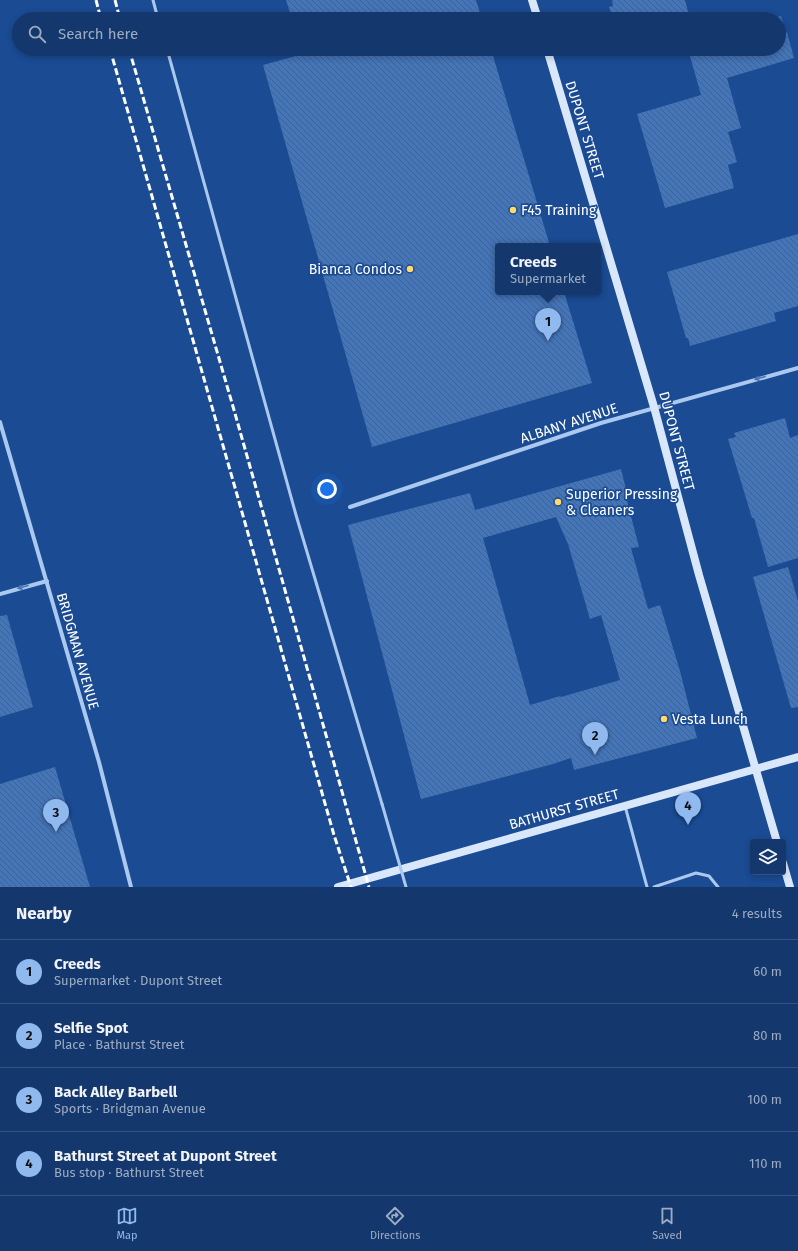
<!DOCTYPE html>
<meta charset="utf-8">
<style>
:root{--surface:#14386e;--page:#1d3f73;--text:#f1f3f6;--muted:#9dacc2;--line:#335281;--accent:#90b9f0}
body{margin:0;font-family:"Fira Sans",sans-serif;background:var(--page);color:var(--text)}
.controls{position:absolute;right:12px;bottom:12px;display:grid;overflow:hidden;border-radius:4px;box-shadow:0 2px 6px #0003}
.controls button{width:36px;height:36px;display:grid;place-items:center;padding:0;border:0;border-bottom:1px solid var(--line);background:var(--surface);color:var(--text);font:20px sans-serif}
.you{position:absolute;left:327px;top:489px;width:14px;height:14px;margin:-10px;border:3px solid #fff;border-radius:50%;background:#1a73e8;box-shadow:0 0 0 6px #1a73e833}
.badge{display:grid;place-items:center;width:26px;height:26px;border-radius:50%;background:var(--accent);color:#111;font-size:13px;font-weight:700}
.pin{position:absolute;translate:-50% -33px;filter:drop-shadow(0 1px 2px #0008)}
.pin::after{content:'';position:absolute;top:21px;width:14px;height:12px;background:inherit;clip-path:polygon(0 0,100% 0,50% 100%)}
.popup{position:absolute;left:495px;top:243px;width:106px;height:52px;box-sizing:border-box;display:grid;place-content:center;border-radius:4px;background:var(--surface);filter:drop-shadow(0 1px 3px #0005);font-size:13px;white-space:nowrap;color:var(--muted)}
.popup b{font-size:15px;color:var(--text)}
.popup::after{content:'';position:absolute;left:50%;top:100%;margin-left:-8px;border:8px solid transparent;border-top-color:var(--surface)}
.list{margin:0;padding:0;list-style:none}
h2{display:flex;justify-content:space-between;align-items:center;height:52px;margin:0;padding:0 16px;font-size:17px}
h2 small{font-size:13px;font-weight:400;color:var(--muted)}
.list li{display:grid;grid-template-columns:26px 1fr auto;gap:12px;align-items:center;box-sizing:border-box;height:64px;padding:0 16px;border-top:1px solid var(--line)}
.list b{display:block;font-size:15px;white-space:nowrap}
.list p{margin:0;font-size:13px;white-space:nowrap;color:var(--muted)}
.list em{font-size:13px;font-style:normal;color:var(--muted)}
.icon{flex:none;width:22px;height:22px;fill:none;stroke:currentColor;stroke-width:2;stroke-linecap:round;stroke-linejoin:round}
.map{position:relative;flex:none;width:798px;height:887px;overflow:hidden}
.search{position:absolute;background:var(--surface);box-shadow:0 2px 6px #0003;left:12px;right:12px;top:12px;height:44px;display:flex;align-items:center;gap:10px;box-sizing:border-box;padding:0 14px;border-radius:22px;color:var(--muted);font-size:15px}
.sheet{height:308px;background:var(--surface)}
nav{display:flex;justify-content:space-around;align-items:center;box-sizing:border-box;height:56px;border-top:1px solid var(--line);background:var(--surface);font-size:11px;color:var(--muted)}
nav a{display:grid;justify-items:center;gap:2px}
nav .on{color:var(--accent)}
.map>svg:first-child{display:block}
.building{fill:url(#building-back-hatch);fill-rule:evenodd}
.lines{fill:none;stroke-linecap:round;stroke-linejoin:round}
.lane{stroke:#abc8ef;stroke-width:3}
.street{stroke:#abc8ef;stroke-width:4}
.secondary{stroke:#d9e7fb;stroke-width:8}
.rail{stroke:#fff;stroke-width:3;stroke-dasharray:7 3;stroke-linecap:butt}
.lane-bridge{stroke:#abc8ef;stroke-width:3}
.oneway{fill:#4d77b3}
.poi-dot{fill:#ffd96a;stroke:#1a4b93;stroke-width:1.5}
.labels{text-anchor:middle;stroke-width:3.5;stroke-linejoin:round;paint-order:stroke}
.street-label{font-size:14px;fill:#fff;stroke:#1a4b93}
.poi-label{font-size:14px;fill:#fff;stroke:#1a4b93;text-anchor:start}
</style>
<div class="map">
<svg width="798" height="887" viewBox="0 0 798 887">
<defs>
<pattern id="building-back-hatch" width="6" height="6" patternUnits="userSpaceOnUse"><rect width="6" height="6" fill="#4375bb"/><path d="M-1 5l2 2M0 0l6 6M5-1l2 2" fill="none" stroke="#486084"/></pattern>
</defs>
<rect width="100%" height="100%" fill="#1a4b93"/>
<g class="building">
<path d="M286,0h190l6,19h-190z"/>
<path d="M612,0h73l5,19h-77l-4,-12 4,-1z"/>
<path d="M781,16l5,17 1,-1 7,26 -67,20 14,50 -13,4 9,30 -9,3 6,23 -69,20 -28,-94 64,-19 -13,-46h91v-30h-10z"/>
<path d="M301,49h190l59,197h-52v46h66l28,91 -220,64 -109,-382 40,-11z"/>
<path d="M622,49h17l-16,5z"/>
<path d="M798,234v72l-24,7 2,8 -86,25 -2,-8h-2l-19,-66z"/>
<path d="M785,418l5,20 8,-3v123l-30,9 -14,-49h-2l-24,-79 8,-2 -2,-4z"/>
<path d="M621,469l7,28h-2l13,50 -8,1 17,61 12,-4 20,66 17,67 -123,32 -3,-12 -18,6 -132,35 -73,-274 122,-32 5,17zM556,517l12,27 22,75 11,-4 19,65 -59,17 -1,-1 -30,9 -47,-167z"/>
<path d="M788,567l10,34v106l-7,1 -38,-131z"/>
<path d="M7,615l26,92 -33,10v-101z"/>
<path d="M55,767l35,120h-90v-103z"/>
</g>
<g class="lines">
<g class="lane">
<path d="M153,0l5,19"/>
<path d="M167,49l129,466 86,289"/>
<path d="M625,806l22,81"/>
<path d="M654,887l42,-14 13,3 9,11"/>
</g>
<g class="street">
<path d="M0,422l99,340 32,125"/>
<path d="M350,507l251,-84 197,-55"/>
<path d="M0,594l47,-13"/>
</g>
<g class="secondary">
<path d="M532,0l6,19"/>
<path d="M547,49l107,358 45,168 78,267"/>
<path d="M783,863l7,24"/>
<path d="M338,887l460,-130"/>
</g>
<g class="rail">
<path d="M96,0l5,19"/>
<path d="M115,0l5,19"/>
<path d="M110,49l224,786 17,52"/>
<path d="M129,49l105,361 135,477"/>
</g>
<path class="lane-bridge" d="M382,804l24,83"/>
</g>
<defs><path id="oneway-solid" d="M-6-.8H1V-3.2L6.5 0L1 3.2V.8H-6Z"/></defs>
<g class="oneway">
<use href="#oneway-solid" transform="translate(760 378) rotate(164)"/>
<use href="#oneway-solid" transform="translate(23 587) rotate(164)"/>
</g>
<g class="poi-dot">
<circle cx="513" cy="210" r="4"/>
<circle cx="410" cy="269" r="4"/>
<circle cx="558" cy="502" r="4"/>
<circle cx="664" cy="719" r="4"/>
</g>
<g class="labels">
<g class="street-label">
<text transform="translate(585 130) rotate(73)" y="5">DUPONT STREET</text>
<text transform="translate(569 423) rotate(-18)" y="5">ALBANY AVENUE</text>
<text transform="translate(677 441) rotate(75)" y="5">DUPONT STREET</text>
<text transform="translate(78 651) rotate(74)" y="5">BRIDGMAN AVENUE</text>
<text transform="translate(564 809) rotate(-16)" y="5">BATHURST STREET</text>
</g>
<g class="poi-label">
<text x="521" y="215">F45 Training</text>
<text x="402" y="274" text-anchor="end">Bianca Condos</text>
<text x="566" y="499">Superior Pressing<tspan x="566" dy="16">&amp; Cleaners</tspan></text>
<text x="672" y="724">Vesta Lunch</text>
</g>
</g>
</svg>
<div class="controls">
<button><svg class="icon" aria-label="layers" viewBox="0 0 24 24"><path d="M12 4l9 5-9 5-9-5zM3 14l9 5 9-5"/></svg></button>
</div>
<div class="you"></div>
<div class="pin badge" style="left:548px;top:341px">1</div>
<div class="popup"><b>Creeds</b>Supermarket</div>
<div class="pin badge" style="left:595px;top:755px">2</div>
<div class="pin badge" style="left:56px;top:832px">3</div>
<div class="pin badge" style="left:688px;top:825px">4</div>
<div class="search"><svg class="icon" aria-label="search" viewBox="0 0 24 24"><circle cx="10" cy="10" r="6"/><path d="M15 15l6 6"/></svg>Search here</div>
</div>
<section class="sheet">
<h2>Nearby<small>4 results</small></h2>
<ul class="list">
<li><span class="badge">1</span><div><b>Creeds</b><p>Supermarket · Dupont Street</p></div><em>60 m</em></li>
<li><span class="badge">2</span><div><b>Selfie Spot</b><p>Place · Bathurst Street</p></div><em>80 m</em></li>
<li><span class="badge">3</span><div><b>Back Alley Barbell</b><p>Sports · Bridgman Avenue</p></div><em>100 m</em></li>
<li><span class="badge">4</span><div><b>Bathurst Street at Dupont Street</b><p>Bus stop · Bathurst Street</p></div><em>110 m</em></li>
</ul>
</section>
<nav>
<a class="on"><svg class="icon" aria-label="map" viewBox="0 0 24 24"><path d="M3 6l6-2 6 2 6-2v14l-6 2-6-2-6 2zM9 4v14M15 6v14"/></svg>Map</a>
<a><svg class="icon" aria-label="directions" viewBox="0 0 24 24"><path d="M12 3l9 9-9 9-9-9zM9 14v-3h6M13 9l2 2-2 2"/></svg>Directions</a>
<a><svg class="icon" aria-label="saved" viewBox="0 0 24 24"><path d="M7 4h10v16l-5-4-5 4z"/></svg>Saved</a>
</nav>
